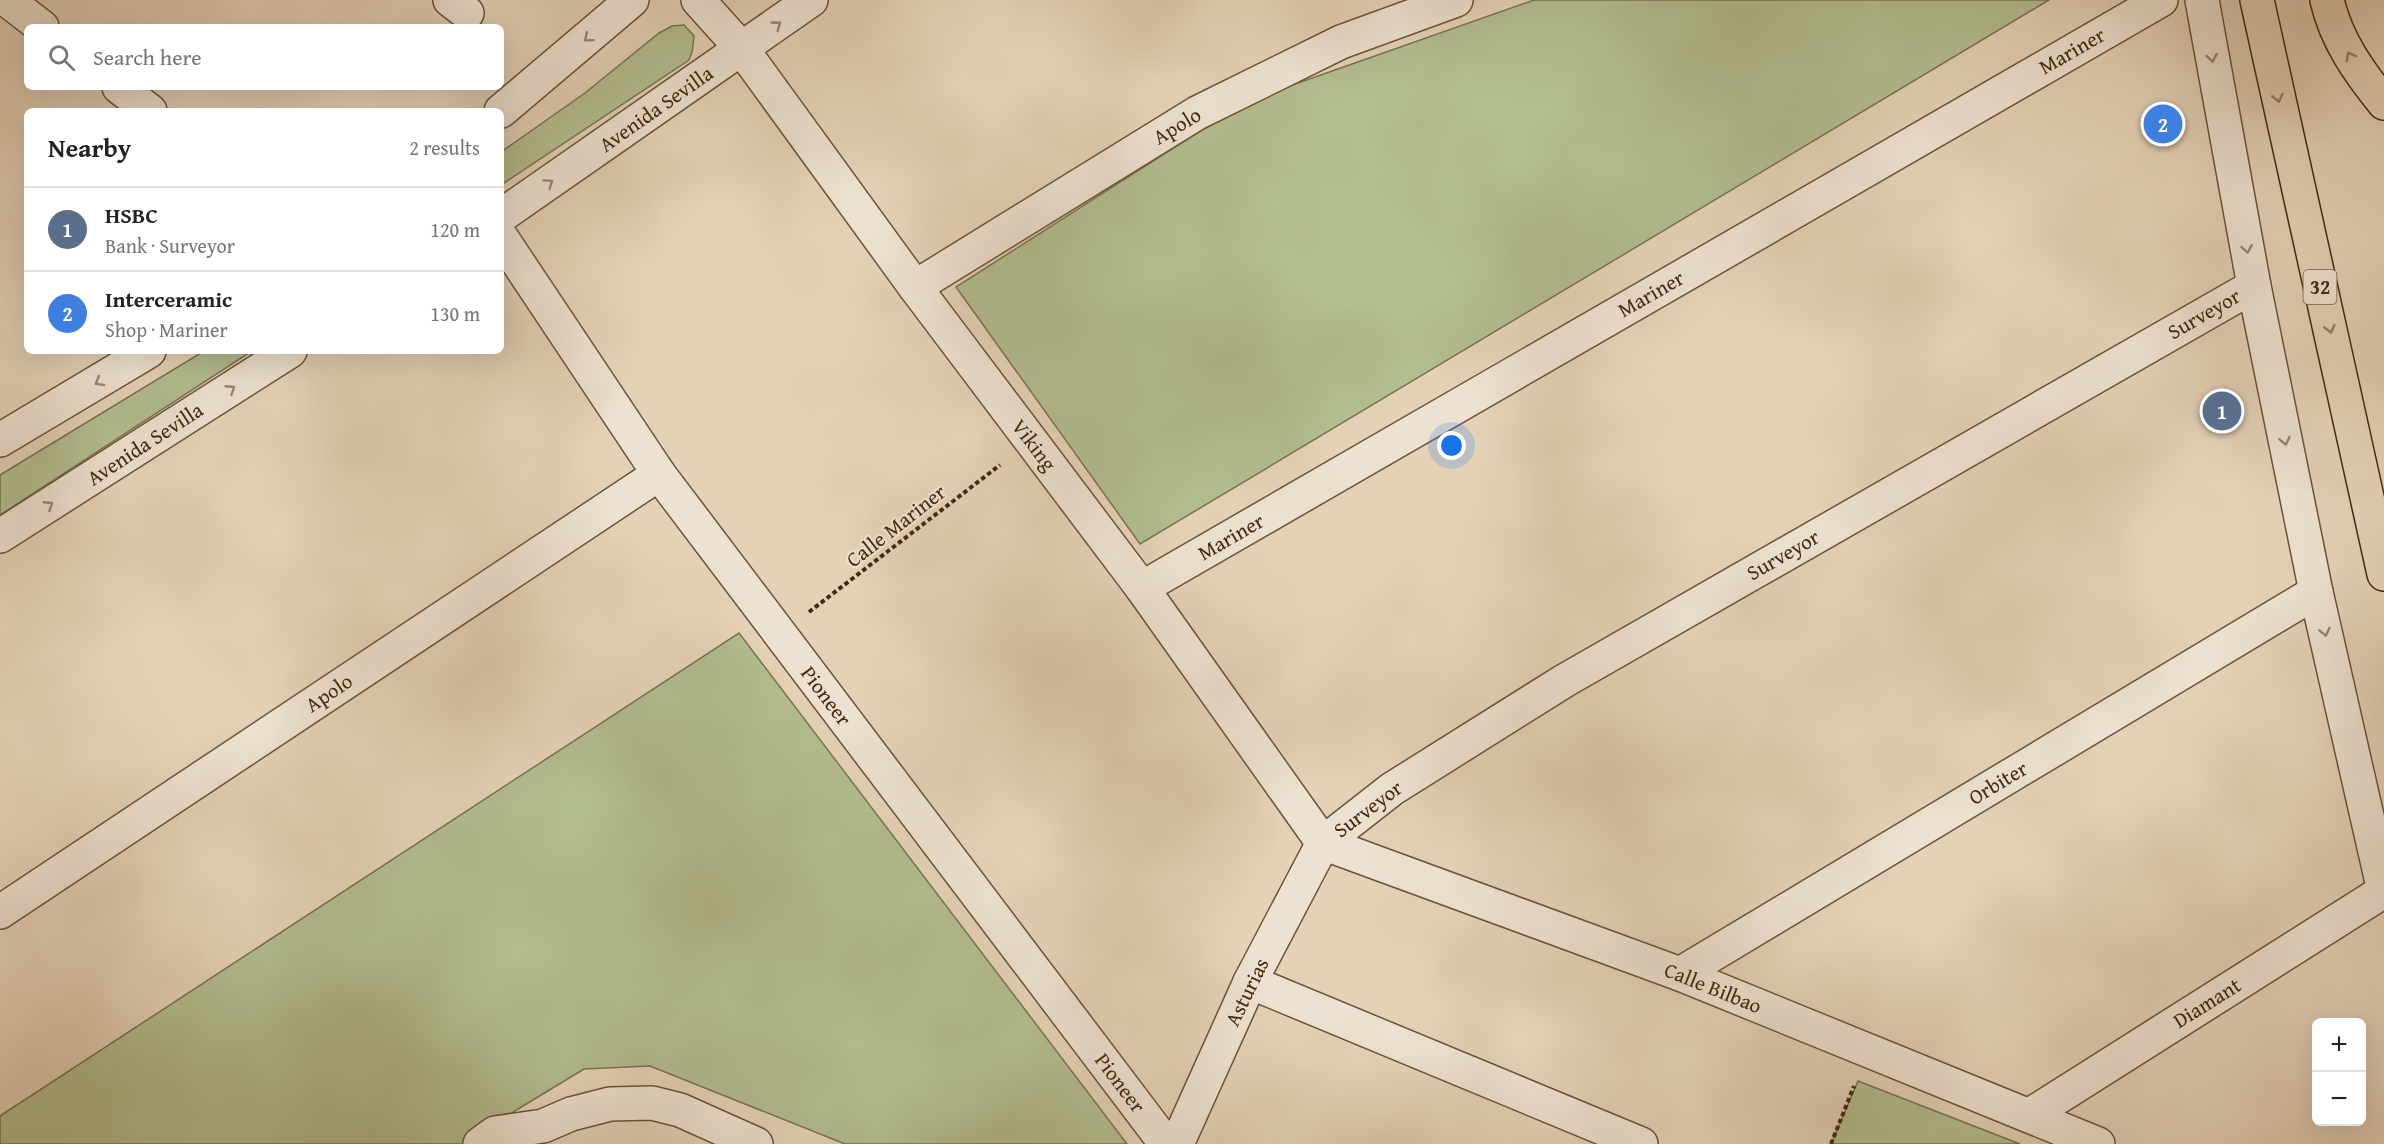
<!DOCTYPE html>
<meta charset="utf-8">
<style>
:root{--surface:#fff;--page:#f6f6f6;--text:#222;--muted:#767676;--line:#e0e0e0;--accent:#8f2418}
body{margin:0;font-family:"Gentium Book Plus",serif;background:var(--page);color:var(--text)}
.controls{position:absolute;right:18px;bottom:18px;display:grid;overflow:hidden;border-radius:9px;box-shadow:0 6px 24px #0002}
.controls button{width:54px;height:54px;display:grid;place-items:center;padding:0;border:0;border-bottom:2px solid var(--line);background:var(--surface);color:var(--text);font:30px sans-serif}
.you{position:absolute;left:1452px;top:446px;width:21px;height:21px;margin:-15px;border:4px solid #fff;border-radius:50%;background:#1a73e8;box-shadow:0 0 0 9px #1a73e833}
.badge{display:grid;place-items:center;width:39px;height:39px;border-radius:50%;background:var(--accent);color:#fff;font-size:20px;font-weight:700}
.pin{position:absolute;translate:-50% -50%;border:3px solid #fff;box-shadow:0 2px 6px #0006}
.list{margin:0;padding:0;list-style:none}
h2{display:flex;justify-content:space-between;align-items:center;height:78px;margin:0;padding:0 24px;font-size:26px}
h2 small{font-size:20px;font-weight:400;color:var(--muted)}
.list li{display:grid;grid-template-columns:39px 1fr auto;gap:18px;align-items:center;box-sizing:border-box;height:84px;padding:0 24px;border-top:2px solid var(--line)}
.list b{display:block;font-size:22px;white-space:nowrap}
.list p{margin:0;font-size:20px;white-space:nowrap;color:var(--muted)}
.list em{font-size:20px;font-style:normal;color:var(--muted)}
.icon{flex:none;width:33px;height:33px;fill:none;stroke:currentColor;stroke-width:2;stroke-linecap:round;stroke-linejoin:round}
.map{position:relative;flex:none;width:2384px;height:1144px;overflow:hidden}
.search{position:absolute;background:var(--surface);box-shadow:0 6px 24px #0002;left:24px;top:24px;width:480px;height:66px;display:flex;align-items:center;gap:15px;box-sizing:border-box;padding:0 21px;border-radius:9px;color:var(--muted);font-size:22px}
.panel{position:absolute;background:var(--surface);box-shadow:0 6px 24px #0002;left:24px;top:108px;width:480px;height:246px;border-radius:9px}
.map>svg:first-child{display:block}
.green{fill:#b2bd90;stroke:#7b734e;stroke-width:1.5}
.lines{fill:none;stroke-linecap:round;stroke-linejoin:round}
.minor-casing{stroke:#6c5337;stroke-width:36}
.major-casing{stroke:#44290c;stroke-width:36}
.path{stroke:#44290c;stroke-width:4;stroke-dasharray:4.5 3;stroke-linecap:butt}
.minor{stroke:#ede2d1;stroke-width:33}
.major{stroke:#e4d2b8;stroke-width:33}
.oneway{stroke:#98866e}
.oneway2{stroke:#947e62}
.labels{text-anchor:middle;stroke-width:4.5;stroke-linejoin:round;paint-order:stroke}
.shield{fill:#ede2d1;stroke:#776047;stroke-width:1.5}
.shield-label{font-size:20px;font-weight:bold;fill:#44290c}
.street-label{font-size:21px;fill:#44290c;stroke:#ede2d1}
</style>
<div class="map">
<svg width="2384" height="1144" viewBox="0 0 2384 1144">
<rect width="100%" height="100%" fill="#e4d2b8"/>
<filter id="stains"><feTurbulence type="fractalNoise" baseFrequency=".00333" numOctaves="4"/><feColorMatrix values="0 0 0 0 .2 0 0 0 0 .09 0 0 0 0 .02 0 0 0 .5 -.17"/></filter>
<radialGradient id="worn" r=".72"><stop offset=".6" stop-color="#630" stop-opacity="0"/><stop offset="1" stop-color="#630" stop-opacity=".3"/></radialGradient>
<g class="green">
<path d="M1534,0h515l-909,544 -184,-257 291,-186z"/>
<path d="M684,25l10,11 -2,16 -3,8 -188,125v-33l84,-59 74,-60 13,-7z"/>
<path d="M204,351h48l-252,164v-40z"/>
<path d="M739,633l388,511h-282l-195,-78 -66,3 -66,40 -52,35h-466v-28z"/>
<path d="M1858,1081l162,63h-189z"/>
</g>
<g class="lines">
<g class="minor-casing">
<g id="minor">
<path d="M7,0l35,27"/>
<path d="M450,0l17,13"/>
<path d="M698,0l44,49 173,238 227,301 181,255"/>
<path d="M2202,0l52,286 62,306 68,299"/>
<path d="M119,87l31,24"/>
<path d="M501,111l131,-111"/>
<path d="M501,216l310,-216"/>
<path d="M501,237l158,237 507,670"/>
<path d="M915,287l282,-174 144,-71 115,-42"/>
<path d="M0,440l149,-89"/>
<path d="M0,536l290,-185"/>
<path d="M1142,588l1019,-588"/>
<path d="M1323,843l357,131 418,170"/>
<path d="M0,912l659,-438"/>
<path d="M1680,974l636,-382"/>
<path d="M1250,982l391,162"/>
<path d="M2030,1115l354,-224"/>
<path d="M480,1144l15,-11 48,-7 28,-12 39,-10 42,-1 28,7 76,34"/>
<path d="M1177,1144l73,-162 73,-139 69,-54 172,-108 690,-395"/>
</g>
</g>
<g class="major-casing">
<g id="major">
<path d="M2257,0l127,574"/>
<path d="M2327,0c9,40 32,72 57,103"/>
</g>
</g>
<g class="path">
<path d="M809,612l191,-147"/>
<path d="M1831,1144l23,-58"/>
</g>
<use href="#minor" class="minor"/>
<use href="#major" class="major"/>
</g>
<defs><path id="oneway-chevron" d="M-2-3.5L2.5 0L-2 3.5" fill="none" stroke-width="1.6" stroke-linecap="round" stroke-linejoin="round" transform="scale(1.5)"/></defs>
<g class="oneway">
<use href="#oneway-chevron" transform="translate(777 25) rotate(-36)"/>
<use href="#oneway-chevron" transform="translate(588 38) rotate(140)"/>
<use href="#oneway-chevron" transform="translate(2212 58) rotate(80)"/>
<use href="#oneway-chevron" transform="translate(549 183) rotate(-35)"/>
<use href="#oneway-chevron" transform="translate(2247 249) rotate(80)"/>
<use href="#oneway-chevron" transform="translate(99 382) rotate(149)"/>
<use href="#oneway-chevron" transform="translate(231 389) rotate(-33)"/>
<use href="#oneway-chevron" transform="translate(2285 441) rotate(78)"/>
<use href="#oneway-chevron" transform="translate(49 505) rotate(-33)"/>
<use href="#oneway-chevron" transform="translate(2325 632) rotate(77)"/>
</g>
<g class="oneway2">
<use href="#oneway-chevron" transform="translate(2350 56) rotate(-118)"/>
<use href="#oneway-chevron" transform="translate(2278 98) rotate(77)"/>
<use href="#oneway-chevron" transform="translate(2330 329) rotate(77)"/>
</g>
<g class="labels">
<rect class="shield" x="2303.5" y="270" width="33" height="34" rx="4.5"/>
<g class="shield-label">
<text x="2320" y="294">32</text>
</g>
<g class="street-label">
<text transform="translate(2072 51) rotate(-30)" y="7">Mariner</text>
<text transform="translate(656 109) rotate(-35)" y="7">Avenida Sevilla</text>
<text transform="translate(1177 126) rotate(-31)" y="7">Apolo</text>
<text transform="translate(1651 294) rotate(-30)" y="7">Mariner</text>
<text transform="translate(2204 314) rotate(-30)" y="7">Surveyor</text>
<text transform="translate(145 444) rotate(-33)" y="7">Avenida Sevilla</text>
<text transform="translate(1034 445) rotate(53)" y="7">Viking</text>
<text transform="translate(896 526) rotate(-38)" y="7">Calle Mariner</text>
<text transform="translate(1231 537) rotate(-30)" y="7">Mariner</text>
<text transform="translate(1783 555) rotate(-30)" y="7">Surveyor</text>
<text transform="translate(329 693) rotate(-34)" y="7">Apolo</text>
<text transform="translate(826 696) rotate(53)" y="7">Pioneer</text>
<text transform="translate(1998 783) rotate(-31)" y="7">Orbiter</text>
<text transform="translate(1368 809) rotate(-37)" y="7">Surveyor</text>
<text transform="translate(1713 988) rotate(22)" y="7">Calle Bilbao</text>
<text transform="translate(1247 992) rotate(-64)" y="7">Asturias</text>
<text transform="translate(2207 1003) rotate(-32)" y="7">Diamant</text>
<text transform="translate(1120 1083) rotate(53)" y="7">Pioneer</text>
</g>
</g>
<rect width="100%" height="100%" filter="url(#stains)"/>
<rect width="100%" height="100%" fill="url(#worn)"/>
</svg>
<div class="controls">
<button>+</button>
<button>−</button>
</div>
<div class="you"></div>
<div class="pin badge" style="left:2222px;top:411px;background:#5c6f8a">1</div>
<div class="pin badge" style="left:2163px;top:124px;background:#3f7fe0">2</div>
<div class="search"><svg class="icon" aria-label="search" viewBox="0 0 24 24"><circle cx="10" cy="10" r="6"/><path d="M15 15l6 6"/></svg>Search here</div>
<section class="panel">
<h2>Nearby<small>2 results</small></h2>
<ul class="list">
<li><span class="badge" style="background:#5c6f8a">1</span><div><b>HSBC</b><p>Bank · Surveyor</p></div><em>120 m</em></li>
<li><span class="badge" style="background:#3f7fe0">2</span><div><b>Interceramic</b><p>Shop · Mariner</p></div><em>130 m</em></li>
</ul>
</section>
</div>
